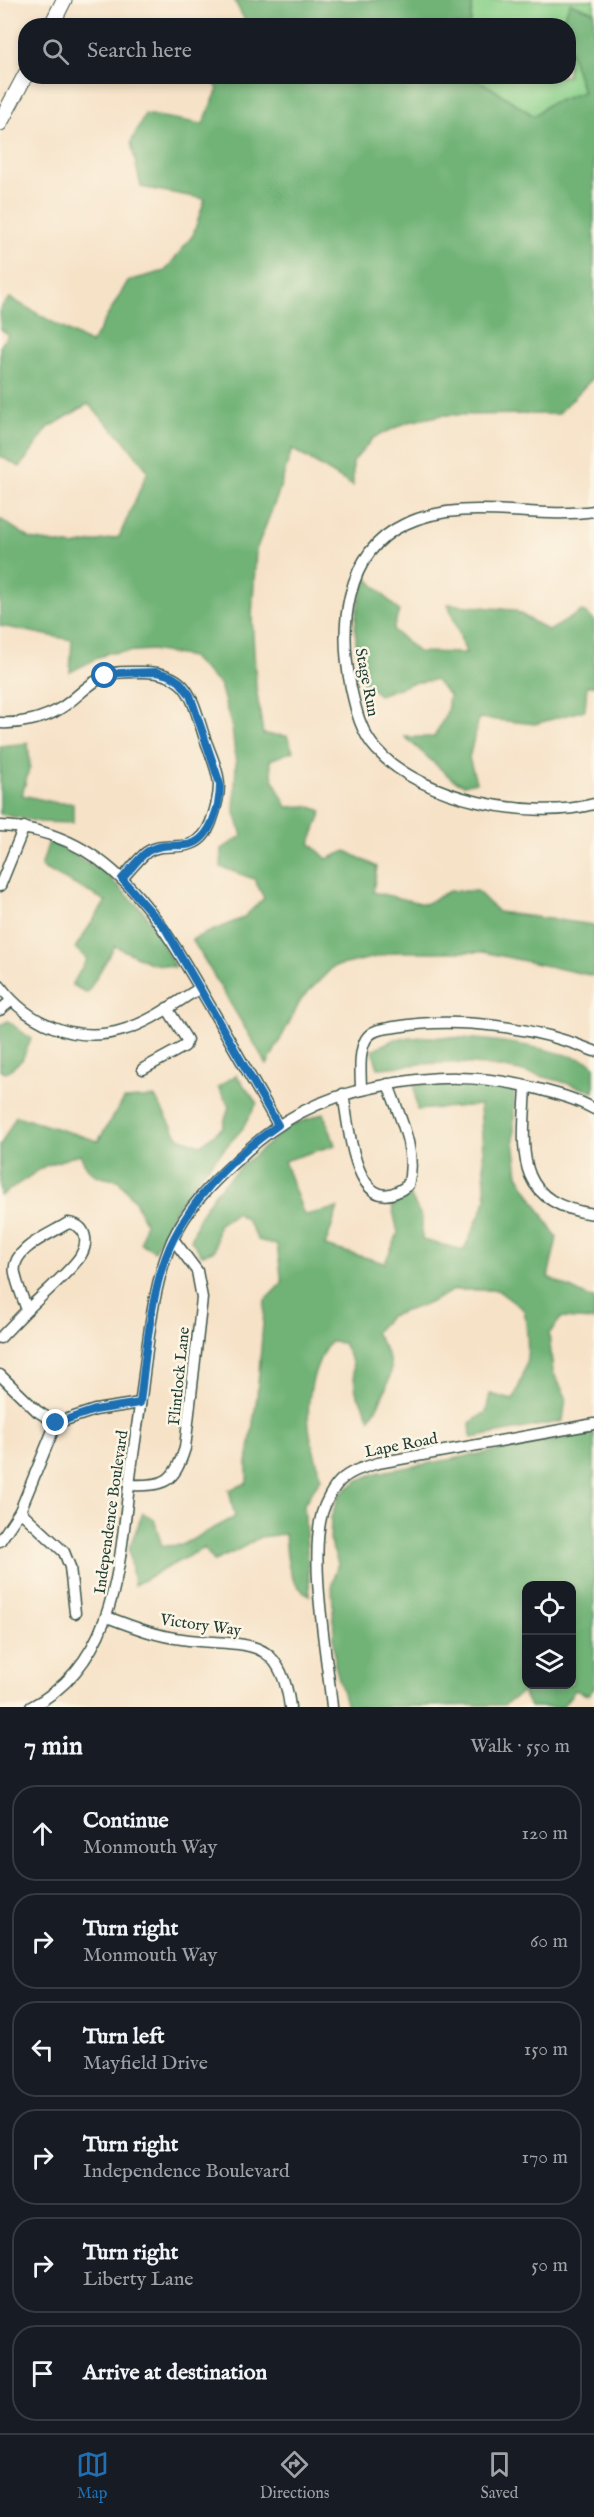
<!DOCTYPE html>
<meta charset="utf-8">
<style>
:root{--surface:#171b24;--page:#20242c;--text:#f1f3f6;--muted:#9ea1a6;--line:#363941;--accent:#1f6fb2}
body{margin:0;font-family:"IM FELL English",serif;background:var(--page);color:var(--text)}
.controls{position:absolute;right:18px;bottom:18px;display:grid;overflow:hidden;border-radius:12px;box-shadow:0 3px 9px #0003}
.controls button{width:54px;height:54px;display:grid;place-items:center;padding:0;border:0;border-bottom:2px solid var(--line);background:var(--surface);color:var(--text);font:30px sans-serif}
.stop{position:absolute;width:18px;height:18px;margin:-14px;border:4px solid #1f6fb2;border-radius:50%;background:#fff}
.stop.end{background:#1f6fb2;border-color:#fff;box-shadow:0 2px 6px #0008}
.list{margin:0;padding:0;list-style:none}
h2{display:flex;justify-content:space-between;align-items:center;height:78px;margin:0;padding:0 24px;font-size:26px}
h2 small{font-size:20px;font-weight:400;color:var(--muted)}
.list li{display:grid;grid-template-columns:39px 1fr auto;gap:18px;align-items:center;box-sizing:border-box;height:96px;margin:0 12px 12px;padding:0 12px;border:2px solid var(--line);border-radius:24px}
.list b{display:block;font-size:22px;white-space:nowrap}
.list p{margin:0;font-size:20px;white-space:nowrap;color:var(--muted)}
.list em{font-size:20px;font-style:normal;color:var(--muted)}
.icon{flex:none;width:33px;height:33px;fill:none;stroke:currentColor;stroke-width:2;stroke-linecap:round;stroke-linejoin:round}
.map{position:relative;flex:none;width:594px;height:1707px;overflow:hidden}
.search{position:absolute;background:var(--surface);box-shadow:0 3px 9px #0003;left:18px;right:18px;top:18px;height:66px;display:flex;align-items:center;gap:15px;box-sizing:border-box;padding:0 21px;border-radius:24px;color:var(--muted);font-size:22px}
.sheet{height:726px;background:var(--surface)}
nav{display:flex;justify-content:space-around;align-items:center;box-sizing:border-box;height:84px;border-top:2px solid var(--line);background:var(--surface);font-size:16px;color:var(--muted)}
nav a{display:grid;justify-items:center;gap:3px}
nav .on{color:var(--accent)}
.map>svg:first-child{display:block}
.green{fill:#8cd18b;stroke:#568760;stroke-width:1.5}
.forest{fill:#71b377;stroke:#487856;stroke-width:1.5;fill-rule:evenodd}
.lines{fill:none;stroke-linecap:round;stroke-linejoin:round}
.minor-casing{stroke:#3f564a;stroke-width:13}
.secondary-casing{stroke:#3f564a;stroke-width:17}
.minor{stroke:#fff;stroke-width:10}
.secondary{stroke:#fff;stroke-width:15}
.route{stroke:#1f6fb2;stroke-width:8}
.labels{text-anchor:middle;stroke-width:5;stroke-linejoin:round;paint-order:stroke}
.street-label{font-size:16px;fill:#1f3d34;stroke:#fcf5e5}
</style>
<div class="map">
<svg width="594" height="1707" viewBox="0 0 594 1707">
<rect width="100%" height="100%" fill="#fcf5e5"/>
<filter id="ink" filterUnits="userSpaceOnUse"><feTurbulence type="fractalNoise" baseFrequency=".0167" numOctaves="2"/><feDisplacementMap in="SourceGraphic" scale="12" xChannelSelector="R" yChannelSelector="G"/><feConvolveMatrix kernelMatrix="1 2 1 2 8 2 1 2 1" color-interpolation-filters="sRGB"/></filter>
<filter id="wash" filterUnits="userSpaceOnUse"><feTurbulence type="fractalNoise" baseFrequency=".008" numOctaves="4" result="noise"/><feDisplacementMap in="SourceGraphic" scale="24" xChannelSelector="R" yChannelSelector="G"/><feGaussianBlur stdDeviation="1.35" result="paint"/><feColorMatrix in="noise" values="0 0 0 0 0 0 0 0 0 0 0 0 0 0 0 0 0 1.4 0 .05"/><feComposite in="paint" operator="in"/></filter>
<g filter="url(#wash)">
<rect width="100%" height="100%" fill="#f6e2c7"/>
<g class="green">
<path d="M473,0h121v12l-24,-9 -8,22 -92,1z"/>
<path d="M569,47l14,45 -34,12 -15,12 -44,-29 -20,-10 98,-1z"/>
</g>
<g class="forest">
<path d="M234,0h239l-3,25 -222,1z"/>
<path d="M570,3l24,9v365l-36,37 -115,1 -35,7 -35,16 -20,24v24l-61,-37 -15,48 -21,53 -4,67 4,69 7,48 24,2 6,15 -23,9 3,19 14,28 21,-1 14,5 -12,32 17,16 19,-8 31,16 -4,25 52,12 24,-13h28l21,21 96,13v51l-111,-24h-86l-64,15 -31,31 -35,67 -75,-126 51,-21 21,-20 -10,-19 -33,-12 1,-18 20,-13 -8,-27 2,-45 -4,-36 -12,-43 -29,-28 -39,-7 -44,3 -38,19 2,-32 -72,-14v-107l31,20 42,7 46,-9 29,-66 -25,-32 -35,-35 -40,24 -28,39 -20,-11v-109l8,-12 -8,-7v-20l10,-10 81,46 37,-63 37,-10 28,-36 12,-36 -64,-12 -10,-45 14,-28 58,10 15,-35 -7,-12h259l20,10 44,29 15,-12 34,-12 -14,-45 -1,-21 -7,-2z"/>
<path d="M367,578l32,33 -6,19 25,22 48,1 -18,-49 66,6 35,21 33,-20 12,9v66h-7l-2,24 -50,14 -56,-6 -10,40 7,24 -12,3 -12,-6 -47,-42h29l13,-25 2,-17 -14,-15 -23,3 -33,12 -18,-16c-6,-41 -11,-61 6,-101z"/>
<path d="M28,743l2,23 -8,29 35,8h16v20l-33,-1 -40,-8v-68z"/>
<path d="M49,841l54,30 42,42 30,54 -25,-4 -35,-17 -28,47 -15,-8 15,-26 -12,-11 31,-47 -65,-34z"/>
<path d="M8,1021l23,18 -9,21 -16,13 -6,-2v-46z"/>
<path d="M426,1037c58,0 107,7 162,24l6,4v27c-47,-16 -96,-29 -146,-29 -24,-1 -47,4 -70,5l-6,-18 23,-11z"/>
<path d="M236,1075l21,28 -14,25 -47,52 -22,31 -20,40 -13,-8 4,-20 -10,-22 -17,-21c-21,-2 -30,-5 -38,-26l-35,12 -45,30v-50l16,-30 82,25 26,-42 31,-2 23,40 23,8 22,-18 6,-21 -11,-19z"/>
<path d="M460,1083l54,7v51l4,34 39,63 -9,39 40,20 6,1v22l-33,-2 -12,16 4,38 13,25 -3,24 -92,17 -1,-15 16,-11 4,-18 23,6c17,-36 17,-52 11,-90l-27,-20h-43l-27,14 -37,12 -15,16c6,10 14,22 16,34 1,14 -13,41 -21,52l-14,-26 -4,-30 -9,-19 -13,-1c-17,22 -24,58 -21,85 2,17 8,34 12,51l-17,26 6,91c-24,-10 -23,-39 -25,-61l-25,3 -24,14 -22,10 -10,-13 -70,37 -5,-37 14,-35 11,6 8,27 20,-1 53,-28 -6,-27 18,-7v-20l10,-67 8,-96 17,-17 -5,-38 -19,-5 -12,-21 -10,-6 -18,12 -3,25 -13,5 -11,-15 9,-25 15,-22 25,-26 50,-41 34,-13 11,32 -51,16 20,54 34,-7 -13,38 60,17 13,-30 -7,-32 18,-8 13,25v22l42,10 22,-50 -6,-95 -63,5 -3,-25z"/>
<path d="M594,1433v256l-7,6 -12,-5 -13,17h-32l-7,-15 -19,13 -157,2 -12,-42 -3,-82 6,-20 -8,-21 1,-24 9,-24 17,-13 19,-8zM526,1586h46v98h-46z"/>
</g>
</g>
<g filter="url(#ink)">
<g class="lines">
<g class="minor-casing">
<g id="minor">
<path d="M594,511c-63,9 -129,-15 -189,13 -62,29 -66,106 -54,164 5,23 10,45 26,62 45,50 154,71 217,54"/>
<path d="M0,723c20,1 44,-4 61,-15 15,-9 27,-25 44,-32 11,-5 24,-4 36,-4 49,-1 51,28 64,67 14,37 20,44 6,83 -4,10 -9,18 -20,22 -14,5 -31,-1 -44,8 -9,7 -17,18 -25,27"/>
<path d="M0,826c110,3 162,96 210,180 23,40 45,79 68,119"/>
<path d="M0,886l24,-59"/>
<path d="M0,986c28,38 76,58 123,44 28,-8 52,-27 77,-42"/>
<path d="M0,1010l11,-9"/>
<path d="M143,1069l42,-23 2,-6 -20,-32"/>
<path d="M526,1086c-3,64 -14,117 68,128"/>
<path d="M361,1090c0,-15 -3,-37 5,-51 6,-10 18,-10 29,-12 62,-11 141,0 199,24"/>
<path d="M343,1094c6,31 12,132 65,91 10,-34 -9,-69 -20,-101"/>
<path d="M68,1223c18,2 21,18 13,32 -7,13 -42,43 -54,55 -4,-12 -10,-25 -12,-37 -5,-24 36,-39 53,-50z"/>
<path d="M0,1338l27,-28"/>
<path d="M0,1375l37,36 19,12 39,-13 45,-7"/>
<path d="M129,1485c36,1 45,-2 56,-37l17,-150 -5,-27 -24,-32"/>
<path d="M20,1511l44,41 6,15 5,46"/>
<path d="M0,1541l20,-30 36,-88"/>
<path d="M107,1617c24,9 49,19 75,22 59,9 98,-9 108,68"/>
<path d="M31,1707c84,-44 88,-139 98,-221 4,-35 10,-69 14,-104 6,-47 10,-97 29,-141 15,-33 39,-57 65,-81 41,-40 82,-62 138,-73 57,-12 106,-13 163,2 19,5 39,10 56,20"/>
<path d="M332,1707c-5,-51 -23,-146 -10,-194 3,-10 11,-25 18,-32 10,-10 25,-14 38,-18l216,-39"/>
</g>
</g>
<g class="secondary-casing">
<g id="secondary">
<path d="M51,26l13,-26"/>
<path d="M0,123l26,-49"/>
</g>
</g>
<use href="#minor" class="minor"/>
<use href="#secondary" class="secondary"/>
</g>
</g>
<g class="lines" filter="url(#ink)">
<path class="route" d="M56,1423l39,-13 45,-7c6,-49 11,-121 34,-165 23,-45 63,-84 104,-113l-113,-197 -43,-49c8,-9 17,-22 26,-28 12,-7 25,-5 38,-6 25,-2 34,-40 34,-61l-30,-89 -10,-13 -9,-6 -14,-4 -37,1 -15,3"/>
</g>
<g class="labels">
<g class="street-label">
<text transform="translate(368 682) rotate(79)" y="6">Stage Run</text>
<text transform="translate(178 1376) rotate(-84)" y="6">Flintlock Lane</text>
<text transform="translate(401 1444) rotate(-11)" y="6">Lape Road</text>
<text transform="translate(110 1512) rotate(-82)" y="6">Independence Boulevard</text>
<text transform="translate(201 1624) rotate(8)" y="6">Victory Way</text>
</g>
</g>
</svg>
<div class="controls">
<button><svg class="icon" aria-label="locate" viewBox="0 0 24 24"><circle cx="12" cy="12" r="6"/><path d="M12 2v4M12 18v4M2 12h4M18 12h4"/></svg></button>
<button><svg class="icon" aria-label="layers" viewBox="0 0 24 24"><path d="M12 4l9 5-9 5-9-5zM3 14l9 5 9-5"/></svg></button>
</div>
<div class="stop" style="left:105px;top:676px"></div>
<div class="stop end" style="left:56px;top:1423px"></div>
<div class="search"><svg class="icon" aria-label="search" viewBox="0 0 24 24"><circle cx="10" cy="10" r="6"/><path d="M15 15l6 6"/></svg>Search here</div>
</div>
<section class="sheet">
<h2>7 min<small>Walk · 550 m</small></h2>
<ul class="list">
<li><svg class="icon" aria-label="ahead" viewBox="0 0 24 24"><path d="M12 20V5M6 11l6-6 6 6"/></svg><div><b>Continue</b><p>Monmouth Way</p></div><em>120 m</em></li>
<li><svg class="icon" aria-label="right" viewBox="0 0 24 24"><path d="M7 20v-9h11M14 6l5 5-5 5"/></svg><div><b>Turn right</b><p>Monmouth Way</p></div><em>60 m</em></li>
<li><svg class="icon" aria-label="left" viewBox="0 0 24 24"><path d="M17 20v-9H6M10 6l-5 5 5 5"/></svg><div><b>Turn left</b><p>Mayfield Drive</p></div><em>150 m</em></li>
<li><svg class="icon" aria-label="right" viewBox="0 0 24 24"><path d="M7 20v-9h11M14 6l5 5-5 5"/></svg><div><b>Turn right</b><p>Independence Boulevard</p></div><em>170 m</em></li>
<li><svg class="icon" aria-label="right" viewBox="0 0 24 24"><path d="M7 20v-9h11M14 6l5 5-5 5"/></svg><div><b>Turn right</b><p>Liberty Lane</p></div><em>50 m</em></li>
<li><svg class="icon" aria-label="arrive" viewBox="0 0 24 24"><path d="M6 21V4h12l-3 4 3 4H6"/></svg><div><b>Arrive at destination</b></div></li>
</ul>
</section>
<nav>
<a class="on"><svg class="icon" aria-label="map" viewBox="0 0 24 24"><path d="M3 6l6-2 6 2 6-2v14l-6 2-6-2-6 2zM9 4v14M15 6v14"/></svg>Map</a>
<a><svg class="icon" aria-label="directions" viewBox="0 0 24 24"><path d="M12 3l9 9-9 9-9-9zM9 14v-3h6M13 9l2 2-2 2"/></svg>Directions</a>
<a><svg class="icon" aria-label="saved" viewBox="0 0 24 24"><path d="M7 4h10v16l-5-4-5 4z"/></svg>Saved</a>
</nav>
